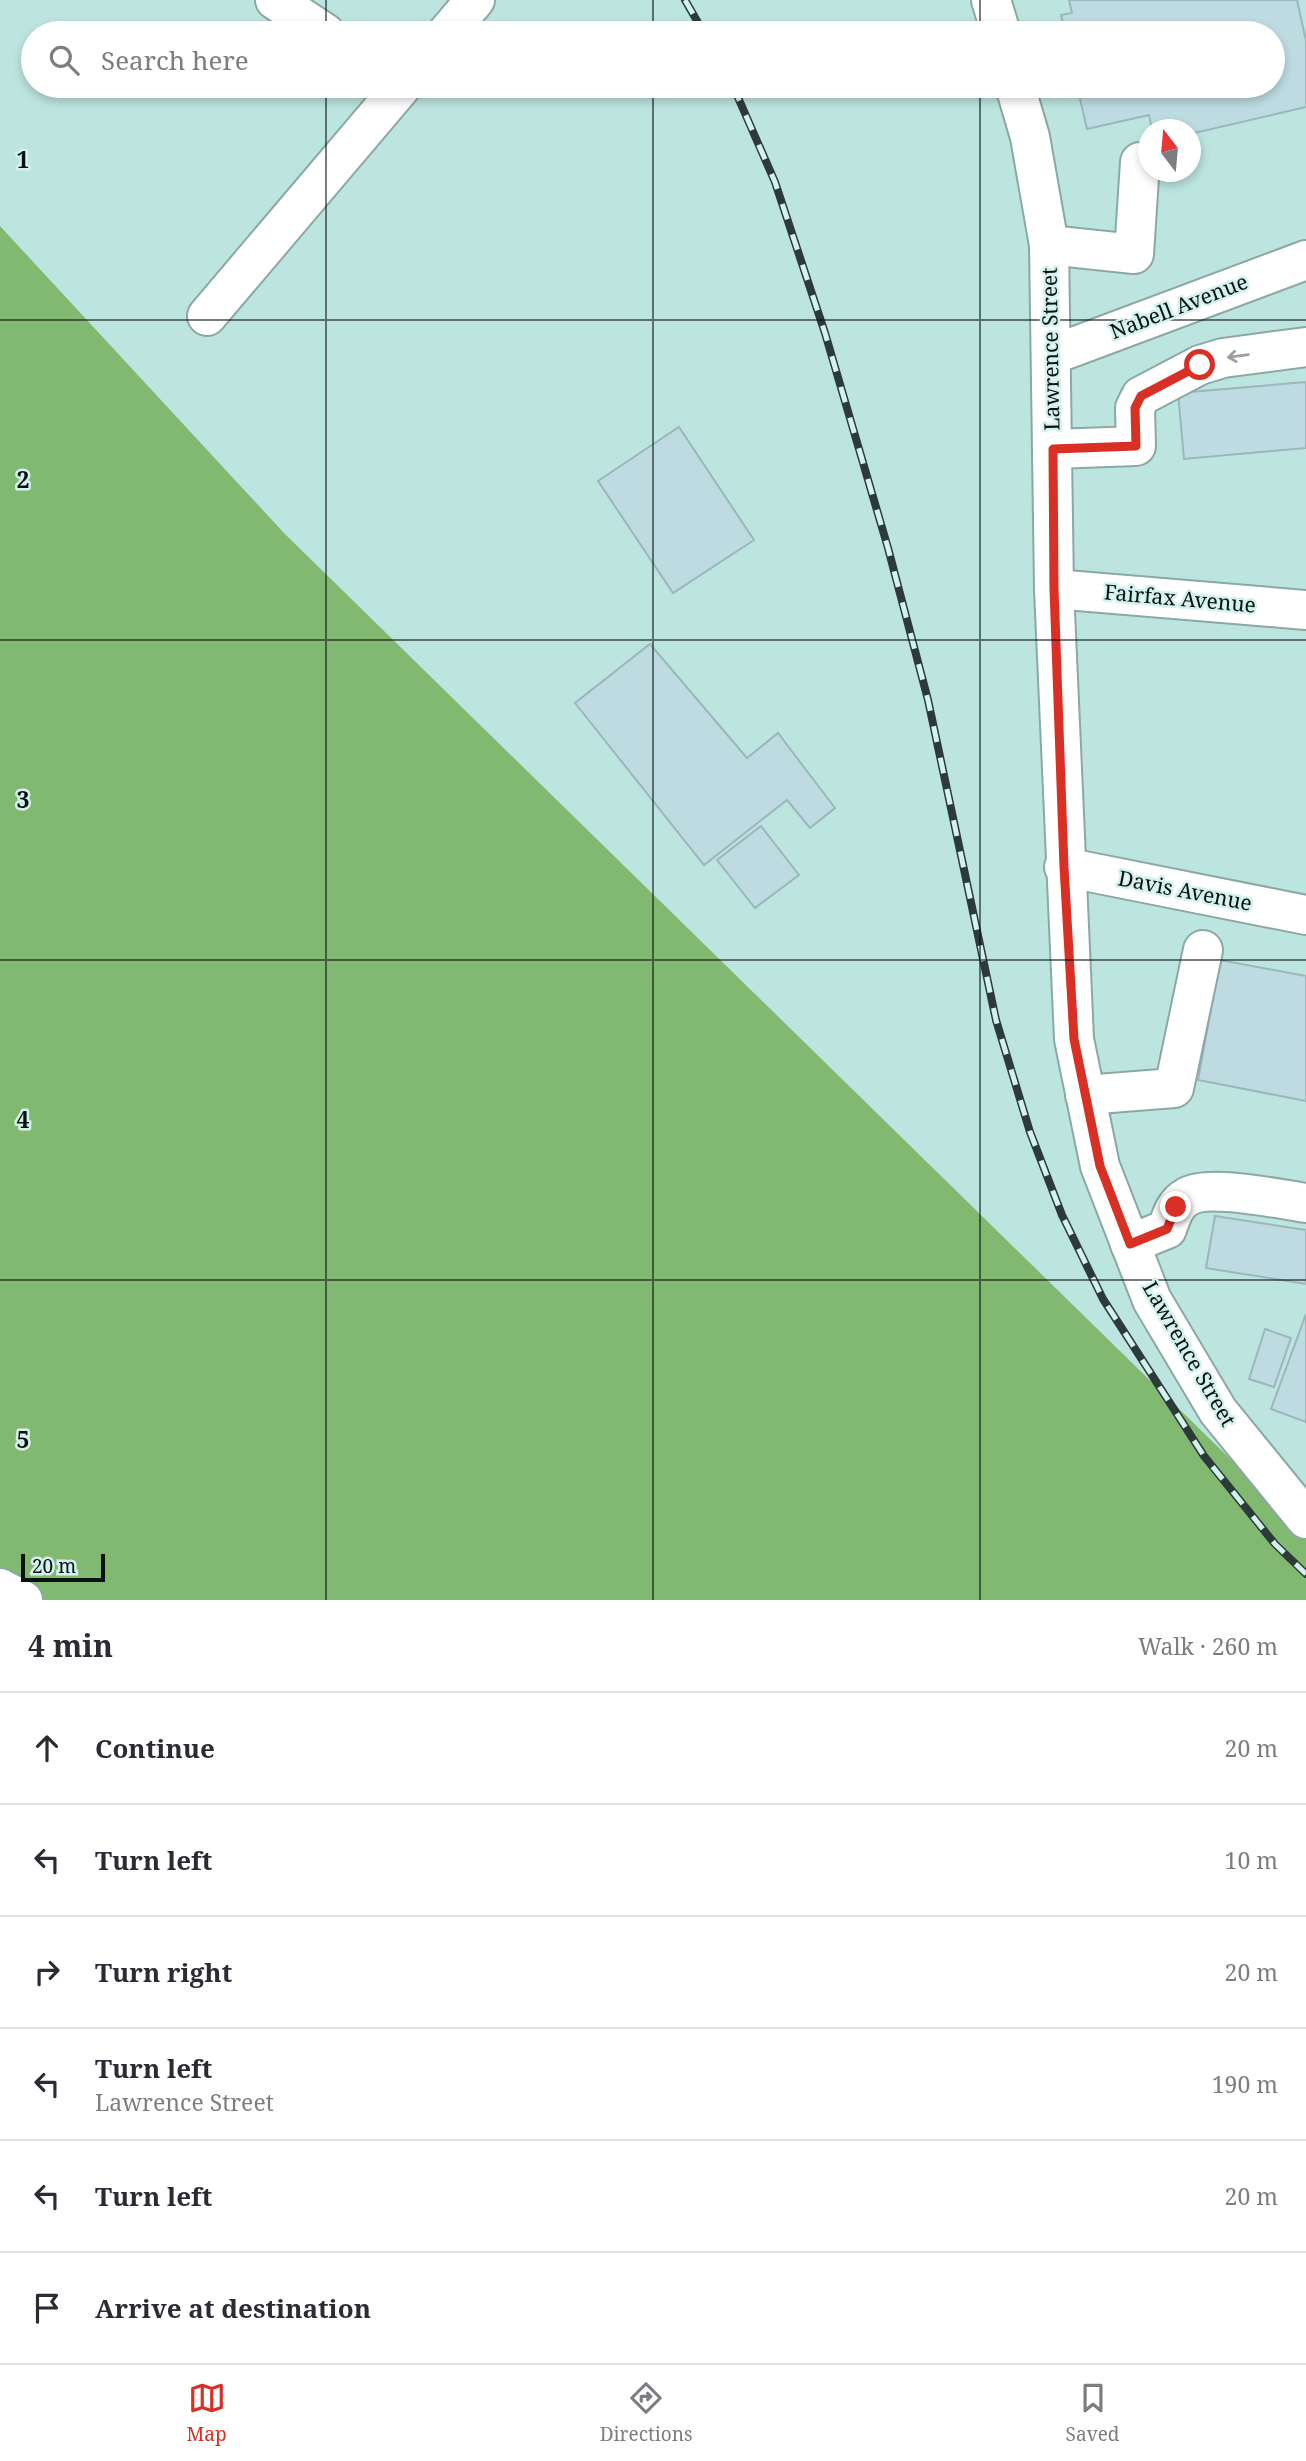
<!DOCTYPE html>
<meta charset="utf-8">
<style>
:root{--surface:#fff;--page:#f7f7f7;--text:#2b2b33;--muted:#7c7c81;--line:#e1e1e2;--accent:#d93025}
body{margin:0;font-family:"Noto Serif",serif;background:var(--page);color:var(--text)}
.compass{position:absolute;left:1138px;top:119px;width:63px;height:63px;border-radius:50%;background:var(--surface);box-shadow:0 4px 10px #0003;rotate:344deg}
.scale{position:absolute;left:21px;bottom:18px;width:84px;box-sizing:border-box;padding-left:7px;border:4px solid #061110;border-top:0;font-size:19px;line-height:24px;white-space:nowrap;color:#061110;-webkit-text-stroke:5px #d3f2ee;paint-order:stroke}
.stop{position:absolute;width:21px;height:21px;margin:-16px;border:5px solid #d93025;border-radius:50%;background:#fff}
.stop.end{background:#d93025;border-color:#fff;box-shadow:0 2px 7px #0008}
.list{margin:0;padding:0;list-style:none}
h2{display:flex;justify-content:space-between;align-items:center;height:91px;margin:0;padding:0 28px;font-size:30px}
h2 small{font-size:23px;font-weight:400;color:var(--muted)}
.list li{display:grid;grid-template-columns:46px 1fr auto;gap:21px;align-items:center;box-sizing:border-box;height:112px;padding:0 28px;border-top:2px solid var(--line)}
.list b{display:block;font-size:26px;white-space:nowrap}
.list p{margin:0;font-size:23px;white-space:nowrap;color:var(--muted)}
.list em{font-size:23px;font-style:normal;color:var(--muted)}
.icon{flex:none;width:38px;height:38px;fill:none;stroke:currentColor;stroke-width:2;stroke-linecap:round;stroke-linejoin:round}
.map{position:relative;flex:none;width:1306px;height:1600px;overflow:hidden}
.search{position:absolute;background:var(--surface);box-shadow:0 4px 10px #0003;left:21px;right:21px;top:21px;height:77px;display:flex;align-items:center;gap:18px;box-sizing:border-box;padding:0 24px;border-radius:38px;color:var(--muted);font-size:26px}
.sheet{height:763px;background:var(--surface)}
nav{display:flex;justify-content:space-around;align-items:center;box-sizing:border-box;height:98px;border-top:2px solid var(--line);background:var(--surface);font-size:19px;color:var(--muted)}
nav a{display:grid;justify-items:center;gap:4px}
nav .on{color:var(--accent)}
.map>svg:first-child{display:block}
.built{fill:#bde5e0;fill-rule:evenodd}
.forest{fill:#80b96f}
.building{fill:#bddbe1;stroke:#9bb7bd;stroke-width:2}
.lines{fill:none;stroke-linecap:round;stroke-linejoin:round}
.minor-casing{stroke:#8ba8a5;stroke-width:42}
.minor{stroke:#fff;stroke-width:38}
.rail-casing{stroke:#2c3b3a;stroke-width:8}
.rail{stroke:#d3f2ee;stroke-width:5;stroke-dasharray:16;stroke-linecap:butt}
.oneway{stroke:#9ba09f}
.route{stroke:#d93025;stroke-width:9}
.grid{fill:none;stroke:#061110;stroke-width:2;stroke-opacity:0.55}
.labels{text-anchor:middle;stroke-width:5;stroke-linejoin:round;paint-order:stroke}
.street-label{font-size:21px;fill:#061110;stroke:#d3f2ee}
.grid-label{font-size:23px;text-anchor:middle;font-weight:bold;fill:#061110;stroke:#d3f2ee;stroke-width:5;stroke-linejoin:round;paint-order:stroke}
</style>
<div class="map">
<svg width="1306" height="1600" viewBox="0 0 1306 1600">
<rect width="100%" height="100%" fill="#d3f2ee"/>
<path class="built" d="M0,0h1306v1533l-1021,-999 -285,-308zM33,33h1240v53h-1240zM1148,130h42v42h-42z"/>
<path class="forest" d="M0,226l285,308 1021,999v67h-1290l-16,-6z"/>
<g class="building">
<path d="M1069,0h228l9,41v66l-116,27v-4h-38l-3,-15 -62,14 -10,-43h196v-53h-208l-4,-18 11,-2z"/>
<path d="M1306,382v66l-122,11 -6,-66z"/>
<path d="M679,427l75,113 -81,53 -75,-112z"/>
<path d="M650,644l97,114 31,-25 57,75 -25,20 -23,-28 -83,65 -129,-162z"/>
<path d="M761,826l38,49 -44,33 -38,-48z"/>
<path d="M1220,960l86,16v125l-108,-21z"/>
<path d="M1215,1216l91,14v54l-100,-16z"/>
<path d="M1306,1314v108l-35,-13z"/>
<path d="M1265,1329l26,9 -17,49 -25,-8z"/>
</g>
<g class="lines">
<g class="minor-casing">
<g id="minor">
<path d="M275,0l50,33"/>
<path d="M991,0l10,33"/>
<path d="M447,33l28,-33"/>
<path d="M1015,86l15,51 19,108 5,344 20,450 26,127 52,134 66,111 88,108"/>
<path d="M1049,245l85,9 6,-92"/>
<path d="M207,316l195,-230"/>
<path d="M1052,355l254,-95"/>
<path d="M1053,449l83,-3 -1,-38 6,-12 59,-31 23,-7 83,-11"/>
<path d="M1054,589l252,21"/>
<path d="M1064,867l242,48"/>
<path d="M1085,1095l89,-7 29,-138"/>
<path d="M1130,1244l37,-15c4,-12 8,-26 20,-32 21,-13 93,2 119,6"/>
<path d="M0,1588l23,12"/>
</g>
</g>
<use href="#minor" class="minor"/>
<g class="rail-casing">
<g id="rail">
<path d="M685,0l19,33"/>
<path d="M733,86l42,96 50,151 63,215 40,152 68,320 34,112 32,83 41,84 101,157 71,88 31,30"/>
</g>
</g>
<use href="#rail" class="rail"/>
</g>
<defs><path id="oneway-shaft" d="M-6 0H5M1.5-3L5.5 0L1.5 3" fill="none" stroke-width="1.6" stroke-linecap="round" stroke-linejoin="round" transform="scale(1.75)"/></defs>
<use class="oneway" href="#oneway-shaft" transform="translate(1238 356) rotate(172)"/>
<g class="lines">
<path class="route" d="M1176,1207l-9,22 -37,15 -30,-78 -26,-127 -10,-172 -10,-278 -1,-140 83,-3 -1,-38 6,-12 59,-31"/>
</g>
<path class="grid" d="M326,0v33M653,0v33M980,0v33M326,86v1514M653,86v1514M980,86v1514M0,320h1306M0,640h1306M0,960h1306M0,1280h1306"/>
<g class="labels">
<g class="street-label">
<text transform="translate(1179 307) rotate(-21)" y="7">Nabell Avenue</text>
<text transform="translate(1051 349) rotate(-91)" y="7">Lawrence Street</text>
<text transform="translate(1180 599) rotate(5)" y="7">Fairfax Avenue</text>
<text transform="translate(1185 891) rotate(11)" y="7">Davis Avenue</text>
<text transform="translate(1189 1354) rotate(60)" y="7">Lawrence Street</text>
</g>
</g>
<g class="grid-label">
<text x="23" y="168">1</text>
<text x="23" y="488">2</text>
<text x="23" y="808">3</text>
<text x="23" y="1128">4</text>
<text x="23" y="1448">5</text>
</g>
</svg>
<svg class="compass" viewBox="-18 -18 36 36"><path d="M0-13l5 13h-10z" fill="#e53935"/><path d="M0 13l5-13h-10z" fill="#7c7c81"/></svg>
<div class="scale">20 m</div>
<div class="stop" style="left:1200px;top:365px"></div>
<div class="stop end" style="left:1176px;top:1207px"></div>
<div class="search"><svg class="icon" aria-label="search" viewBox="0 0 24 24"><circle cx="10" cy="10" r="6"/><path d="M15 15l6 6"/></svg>Search here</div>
</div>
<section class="sheet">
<h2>4 min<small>Walk · 260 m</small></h2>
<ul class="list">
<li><svg class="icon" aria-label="ahead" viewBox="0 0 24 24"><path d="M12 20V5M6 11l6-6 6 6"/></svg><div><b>Continue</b></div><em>20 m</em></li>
<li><svg class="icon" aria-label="left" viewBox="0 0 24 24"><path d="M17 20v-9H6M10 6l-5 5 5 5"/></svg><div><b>Turn left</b></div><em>10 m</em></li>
<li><svg class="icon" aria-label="right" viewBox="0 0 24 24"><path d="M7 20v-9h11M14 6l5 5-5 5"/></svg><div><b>Turn right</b></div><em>20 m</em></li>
<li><svg class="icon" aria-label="left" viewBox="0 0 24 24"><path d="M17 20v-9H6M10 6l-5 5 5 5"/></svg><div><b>Turn left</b><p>Lawrence Street</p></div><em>190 m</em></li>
<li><svg class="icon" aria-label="left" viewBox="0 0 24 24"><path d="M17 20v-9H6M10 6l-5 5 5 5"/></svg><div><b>Turn left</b></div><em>20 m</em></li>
<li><svg class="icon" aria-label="arrive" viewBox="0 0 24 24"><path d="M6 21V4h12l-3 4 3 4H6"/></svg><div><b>Arrive at destination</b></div></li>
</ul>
</section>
<nav>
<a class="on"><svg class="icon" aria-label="map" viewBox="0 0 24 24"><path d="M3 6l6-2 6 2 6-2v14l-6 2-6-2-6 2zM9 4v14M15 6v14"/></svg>Map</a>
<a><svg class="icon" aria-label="directions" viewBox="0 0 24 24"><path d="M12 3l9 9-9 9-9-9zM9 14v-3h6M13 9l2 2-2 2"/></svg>Directions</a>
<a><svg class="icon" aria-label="saved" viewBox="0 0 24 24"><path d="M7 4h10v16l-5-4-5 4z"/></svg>Saved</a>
</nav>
